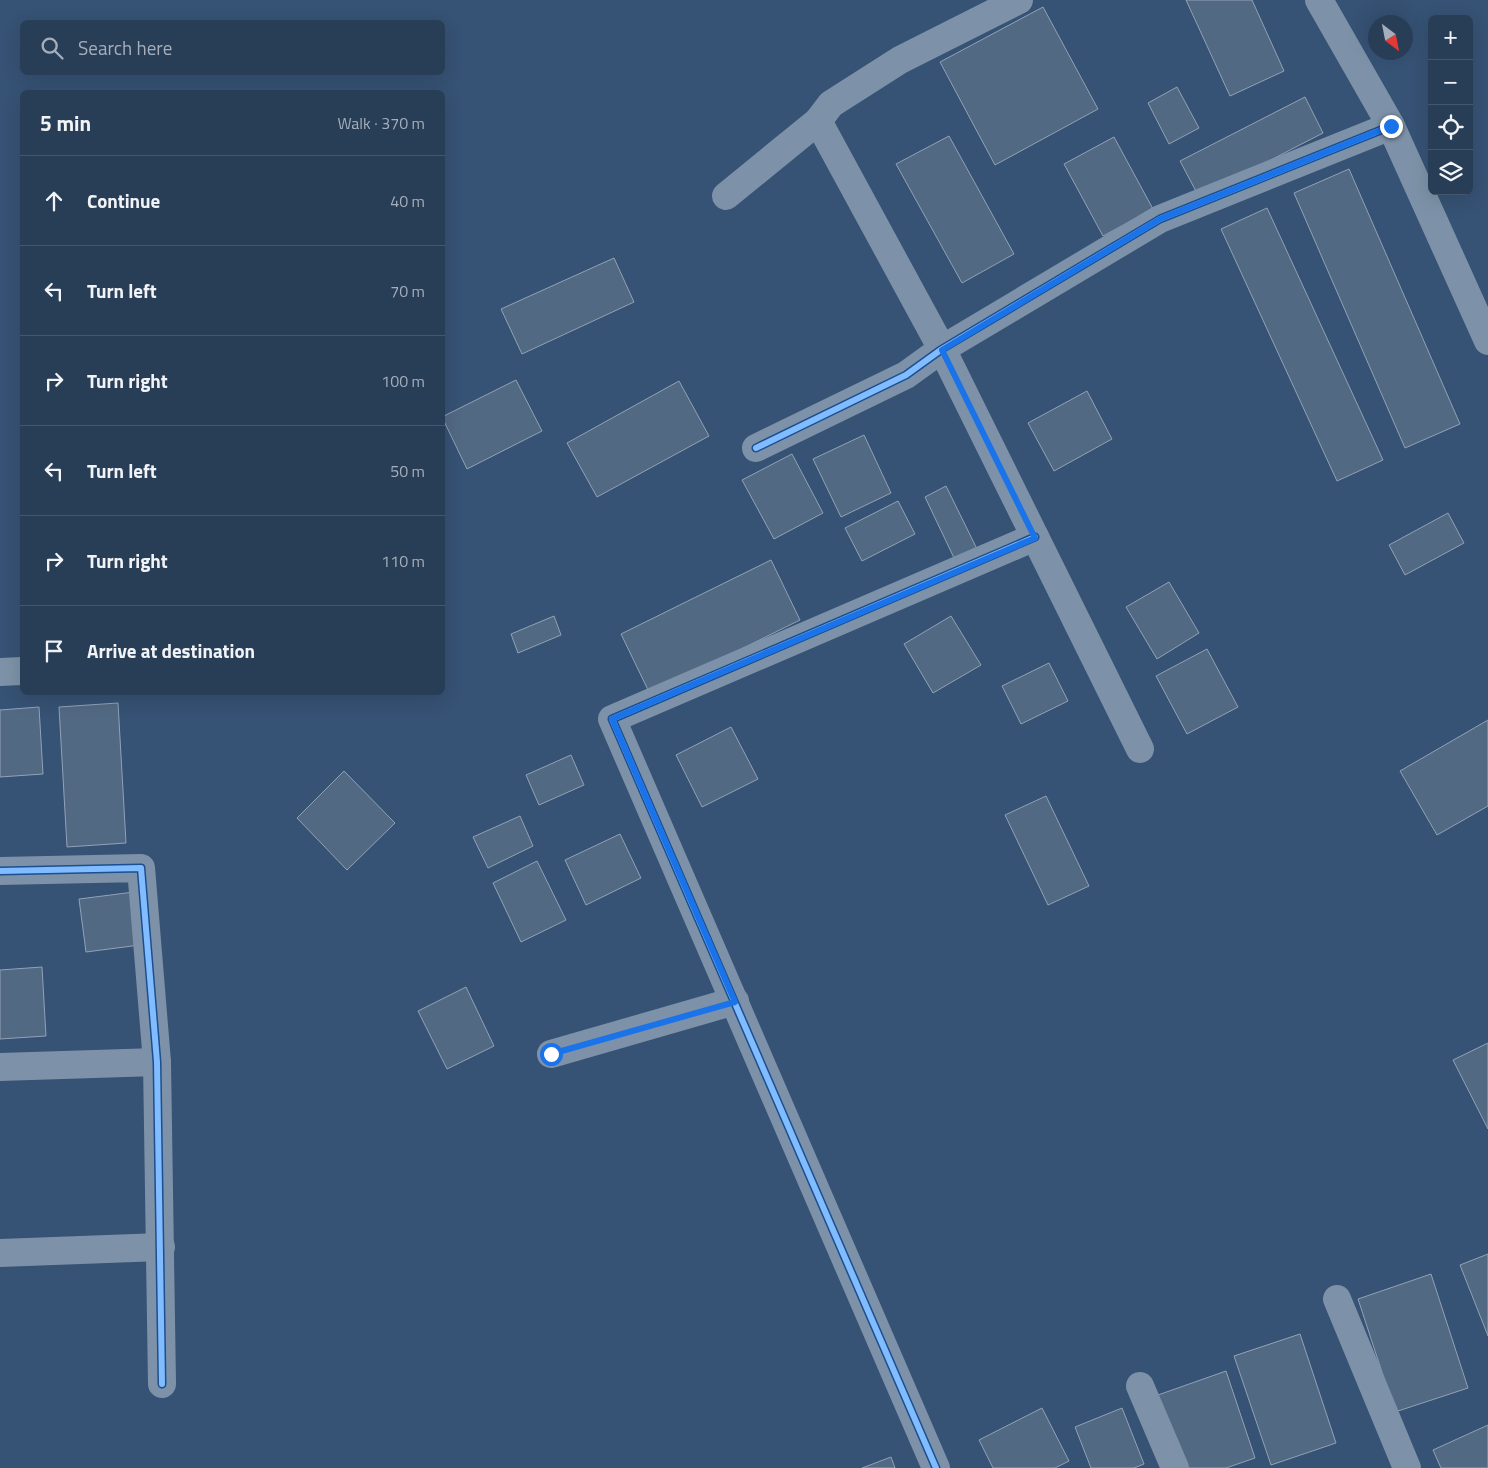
<!DOCTYPE html>
<meta charset="utf-8">
<style>
:root{--surface:#283e57;--page:#344961;--text:#f1f3f6;--muted:#a5aeba;--line:#44576d}
body{margin:0;font-family:"Titillium Web",sans-serif;background:var(--page);color:var(--text)}
.controls{position:absolute;right:15px;top:15px;display:grid;overflow:hidden;border-radius:8px;box-shadow:0 5px 20px #0002}
.controls button{width:45px;height:45px;display:grid;place-items:center;padding:0;border:0;border-bottom:1px solid var(--line);background:var(--surface);color:var(--text);font:25px sans-serif}
.compass{position:absolute;left:1368px;top:15px;width:45px;height:45px;border-radius:50%;background:var(--surface);box-shadow:0 5px 20px #0002;rotate:148deg}
.stop{position:absolute;width:15px;height:15px;margin:-11px;border:4px solid #1a73e8;border-radius:50%;background:#fff}
.stop.end{background:#1a73e8;border-color:#fff;box-shadow:0 1px 5px #0008}
.list{margin:0;padding:0;list-style:none}
h2{display:flex;justify-content:space-between;align-items:center;height:65px;margin:0;padding:0 20px;font-size:21px}
h2 small{font-size:16px;font-weight:400;color:var(--muted)}
.list li{display:grid;grid-template-columns:32px 1fr auto;gap:15px;align-items:center;box-sizing:border-box;height:90px;padding:0 20px;border-top:1px solid var(--line)}
.list b{display:block;font-size:19px;white-space:nowrap}
.list em{font-size:16px;font-style:normal;color:var(--muted)}
.icon{flex:none;width:28px;height:28px;fill:none;stroke:currentColor;stroke-width:2;stroke-linecap:round;stroke-linejoin:round}
.map{position:relative;flex:none;width:1488px;height:1468px;overflow:hidden}
.search{position:absolute;background:var(--surface);box-shadow:0 5px 20px #0002;left:20px;top:20px;width:425px;height:55px;display:flex;align-items:center;gap:12px;box-sizing:border-box;padding:0 18px;border-radius:8px;color:var(--muted);font-size:19px}
.panel{position:absolute;background:var(--surface);box-shadow:0 5px 20px #0002;left:20px;top:90px;width:425px;height:605px;border-radius:8px}
.map>svg:first-child{display:block}
.building{fill:#526984;stroke:#92a2b6}
.lines{fill:none;stroke-linecap:round;stroke-linejoin:round}
.minor{stroke:#7d92a8;stroke-width:28}
.cycleway-casing{stroke:#1b4f8f;stroke-width:9}
.cycleway{stroke:#80bcff;stroke-width:6}
.route{stroke:#1a73e8;stroke-width:6}
</style>
<div class="map">
<svg width="1488" height="1468" viewBox="0 0 1488 1468">
<rect width="100%" height="100%" fill="#365274"/>
<g class="building">
<path d="M1186,0h66l32,71 -54,25z"/>
<path d="M1043,7l55,102 -103,56 -55,-103z"/>
<path d="M1177,87l22,41 -30,16 -21,-41z"/>
<path d="M1305,97l18,36 -124,64 -19,-36z"/>
<path d="M949,136l65,118 -52,29 -66,-119z"/>
<path d="M1114,137l39,72 -50,27 -39,-72z"/>
<path d="M1349,169l111,255 -55,24 -111,-255z"/>
<path d="M1267,208l116,252 -46,21 -116,-252z"/>
<path d="M614,258l20,44 -112,52 -21,-45z"/>
<path d="M516,380l26,51 -75,38 -25,-52z"/>
<path d="M679,381l30,55 -112,61 -30,-54z"/>
<path d="M1087,391l25,48 -58,32 -26,-48z"/>
<path d="M864,435l27,58 -50,24 -28,-58z"/>
<path d="M792,454l31,59 -49,26 -32,-59z"/>
<path d="M946,486l31,63 -22,11 -30,-63z"/>
<path d="M898,501l17,33 -53,27 -17,-33z"/>
<path d="M1448,513l16,30 -59,32 -16,-30z"/>
<path d="M771,560l29,60 -150,74 -29,-60z"/>
<path d="M1169,582l30,51 -42,26 -31,-52z"/>
<path d="M554,616l7,19 -43,18 -7,-19z"/>
<path d="M951,616l30,49 -48,28 -29,-49z"/>
<path d="M1207,649l31,58 -51,27 -31,-58z"/>
<path d="M1049,663l19,38 -47,23 -19,-38z"/>
<path d="M118,703l8,140 -59,4 -8,-140z"/>
<path d="M39,707l4,67 -43,3v-67z"/>
<path d="M1488,720v86l-51,29 -37,-64z"/>
<path d="M731,727l27,52 -56,28 -26,-52z"/>
<path d="M571,755l13,30 -45,20 -13,-30z"/>
<path d="M344,771l51,52 -48,47 -50,-52z"/>
<path d="M1046,796l43,90 -41,19 -43,-90z"/>
<path d="M520,816l13,30 -45,22 -15,-31z"/>
<path d="M620,834l21,44 -55,27 -21,-45z"/>
<path d="M537,861l29,59 -45,22 -28,-59z"/>
<path d="M134,892l6,53 -54,7 -7,-53z"/>
<path d="M42,967l4,69 -46,3v-69z"/>
<path d="M466,987l28,59 -47,23 -29,-58z"/>
<path d="M1488,1043v86l-35,-69z"/>
<path d="M1488,1254v82l-28,-71z"/>
<path d="M1431,1274l37,114 -73,24 -37,-113z"/>
<path d="M1300,1334l36,109 -65,22 -37,-109z"/>
<path d="M1226,1371l29,87 -29,10h-43l-25,-73z"/>
<path d="M1042,1408l27,53 -14,7h-62l-14,-28z"/>
<path d="M1122,1408l22,56 -10,4h-43l-16,-41z"/>
<path d="M1488,1425v43h-47l-8,-18z"/>
<path d="M891,1457l4,11h-33z"/>
</g>
<g class="lines">
<g class="minor">
<path d="M1319,0l72,126 97,215"/>
<path d="M818,121l124,228 198,400"/>
<path d="M726,196l92,-75 13,-17 69,-44 119,-60"/>
<path d="M756,448l150,-73 36,-26 218,-130 231,-93"/>
<path d="M0,672l22,-1"/>
<path d="M0,871l141,-3 16,194 5,322"/>
<path d="M551,1054l184,-53"/>
<path d="M0,1067l157,-5"/>
<path d="M0,1253l161,-6"/>
<path d="M1337,1299l70,169"/>
<path d="M1140,1386l35,82"/>
<path d="M936,1468l-324,-749 423,-182"/>
</g>
<g class="cycleway-casing">
<g id="cycleway">
<path d="M756,448l150,-73 36,-26 218,-130 231,-93"/>
<path d="M0,871l141,-3 16,194 5,322"/>
<path d="M936,1468l-324,-749 423,-182"/>
</g>
</g>
<use href="#cycleway" class="cycleway"/>
</g>
<g class="lines">
<path class="route" d="M551,1054l184,-52 -123,-283 423,-181 -93,-188 218,-131 231,-93"/>
</g>
</svg>
<div class="controls">
<button>+</button>
<button>−</button>
<button><svg class="icon" aria-label="locate" viewBox="0 0 24 24"><circle cx="12" cy="12" r="6"/><path d="M12 2v4M12 18v4M2 12h4M18 12h4"/></svg></button>
<button><svg class="icon" aria-label="layers" viewBox="0 0 24 24"><path d="M12 4l9 5-9 5-9-5zM3 14l9 5 9-5"/></svg></button>
</div>
<svg class="compass" viewBox="-18 -18 36 36"><path d="M0-13l5 13h-10z" fill="#e53935"/><path d="M0 13l5-13h-10z" fill="#a5aeba"/></svg>
<div class="stop" style="left:551px;top:1054px"></div>
<div class="stop end" style="left:1391px;top:126px"></div>
<div class="search"><svg class="icon" aria-label="search" viewBox="0 0 24 24"><circle cx="10" cy="10" r="6"/><path d="M15 15l6 6"/></svg>Search here</div>
<section class="panel">
<h2>5 min<small>Walk · 370 m</small></h2>
<ul class="list">
<li><svg class="icon" aria-label="ahead" viewBox="0 0 24 24"><path d="M12 20V5M6 11l6-6 6 6"/></svg><div><b>Continue</b></div><em>40 m</em></li>
<li><svg class="icon" aria-label="left" viewBox="0 0 24 24"><path d="M17 20v-9H6M10 6l-5 5 5 5"/></svg><div><b>Turn left</b></div><em>70 m</em></li>
<li><svg class="icon" aria-label="right" viewBox="0 0 24 24"><path d="M7 20v-9h11M14 6l5 5-5 5"/></svg><div><b>Turn right</b></div><em>100 m</em></li>
<li><svg class="icon" aria-label="left" viewBox="0 0 24 24"><path d="M17 20v-9H6M10 6l-5 5 5 5"/></svg><div><b>Turn left</b></div><em>50 m</em></li>
<li><svg class="icon" aria-label="right" viewBox="0 0 24 24"><path d="M7 20v-9h11M14 6l5 5-5 5"/></svg><div><b>Turn right</b></div><em>110 m</em></li>
<li><svg class="icon" aria-label="arrive" viewBox="0 0 24 24"><path d="M6 21V4h12l-3 4 3 4H6"/></svg><div><b>Arrive at destination</b></div></li>
</ul>
</section>
</div>
